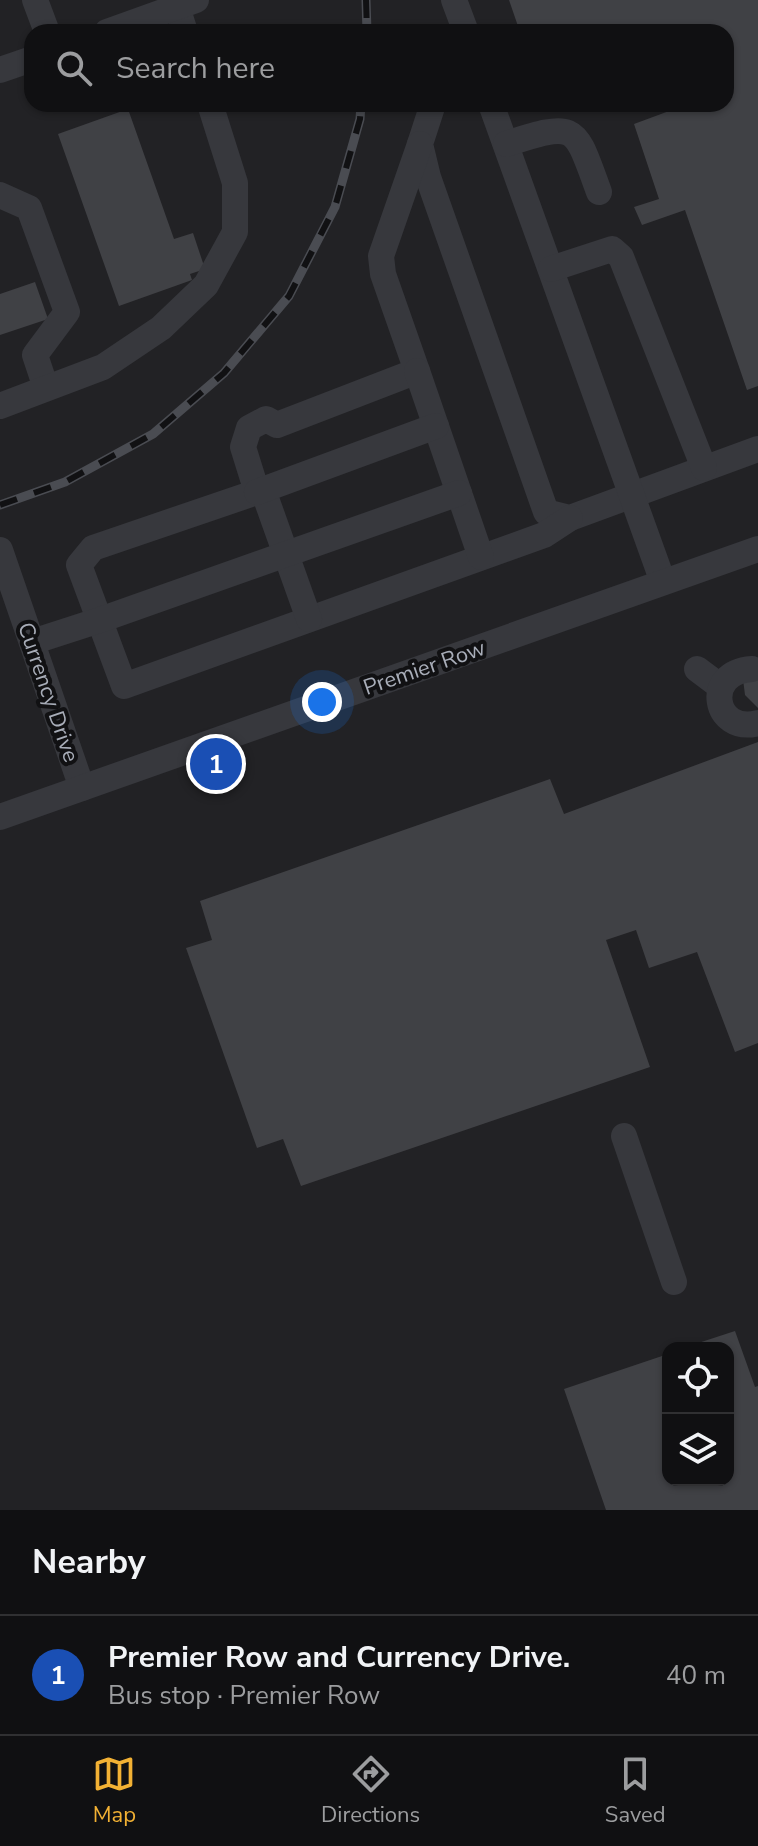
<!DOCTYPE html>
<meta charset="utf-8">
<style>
:root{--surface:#101012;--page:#19191b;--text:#f1f3f6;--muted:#9c9d9f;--line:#303032;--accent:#f2b134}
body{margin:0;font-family:"Nunito Sans",sans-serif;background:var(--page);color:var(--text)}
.controls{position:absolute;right:24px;bottom:24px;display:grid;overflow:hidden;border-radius:16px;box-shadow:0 2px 6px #0004}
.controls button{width:72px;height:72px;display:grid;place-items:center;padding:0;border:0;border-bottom:2px solid var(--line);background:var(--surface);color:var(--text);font:40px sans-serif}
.you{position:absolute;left:322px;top:702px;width:28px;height:28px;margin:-20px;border:6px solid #fff;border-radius:50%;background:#1a73e8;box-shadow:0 0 0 12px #1a73e833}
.badge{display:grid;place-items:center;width:52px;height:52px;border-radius:50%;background:var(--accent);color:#fff;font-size:26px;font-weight:700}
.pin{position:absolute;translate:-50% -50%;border:4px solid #fff;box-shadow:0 2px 8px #0006}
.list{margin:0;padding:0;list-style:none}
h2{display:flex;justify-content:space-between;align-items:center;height:104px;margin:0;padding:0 32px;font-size:34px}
h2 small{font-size:26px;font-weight:400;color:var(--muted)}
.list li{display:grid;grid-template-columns:52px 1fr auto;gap:24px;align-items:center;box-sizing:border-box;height:120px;padding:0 32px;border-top:2px solid var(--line)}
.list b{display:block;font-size:30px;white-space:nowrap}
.list p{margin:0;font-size:26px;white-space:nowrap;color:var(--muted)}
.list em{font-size:26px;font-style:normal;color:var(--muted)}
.icon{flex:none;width:44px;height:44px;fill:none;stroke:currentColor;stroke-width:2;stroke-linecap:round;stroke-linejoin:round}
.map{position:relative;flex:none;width:758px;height:1510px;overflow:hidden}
.search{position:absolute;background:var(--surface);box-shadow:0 2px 6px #0004;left:24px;right:24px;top:24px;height:88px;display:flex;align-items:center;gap:20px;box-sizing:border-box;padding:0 28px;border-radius:24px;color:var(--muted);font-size:30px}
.sheet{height:224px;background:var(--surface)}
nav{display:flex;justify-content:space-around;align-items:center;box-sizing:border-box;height:112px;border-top:2px solid var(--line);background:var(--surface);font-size:22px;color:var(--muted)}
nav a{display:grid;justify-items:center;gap:4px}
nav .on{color:var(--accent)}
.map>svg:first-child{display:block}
.built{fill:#222225;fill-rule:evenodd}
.building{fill:#404145}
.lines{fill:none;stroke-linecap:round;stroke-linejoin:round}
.minor{stroke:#37383d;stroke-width:26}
.rail-casing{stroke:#4a4c52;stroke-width:9}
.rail{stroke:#111113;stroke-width:6;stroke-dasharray:18;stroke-linecap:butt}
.labels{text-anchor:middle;stroke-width:8;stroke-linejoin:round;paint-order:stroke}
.street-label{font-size:22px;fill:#a8adb8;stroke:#111113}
</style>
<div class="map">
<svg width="758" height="1510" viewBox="0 0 758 1510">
<rect width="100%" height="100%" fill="#161618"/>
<path class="built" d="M0,0h758v1510h-758zM32,32h694v72h-694zM668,1348h60v132h-60z"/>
<g class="building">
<path d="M509,0h249v386l-11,4 -62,-180 -43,15 -8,-18 25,-8 -25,-75 54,-20h38v-72h-206z"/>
<path d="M128,109l46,130 19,-6 12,36 -15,5 2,6 -73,26 -61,-172z"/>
<path d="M35,282l13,37 -48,16v-41z"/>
<path d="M758,663v45l-13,-13 -2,-16z"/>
<path d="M758,742v301l-23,9 -38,-100 -48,16 -13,-38 -30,10 44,127 -349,119 -18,-47 -26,9 -71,-200 26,-8 -12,-39 350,-122 14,35z"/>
<path d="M735,1331l20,56 3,-1v124h-152l-42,-121 104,-35v126h60v-132l-42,-1z"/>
</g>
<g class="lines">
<g class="minor">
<path d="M35,0l12,32"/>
<path d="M454,0l12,32"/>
<path d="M177,7l8,25"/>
<path d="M107,32l89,-32"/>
<path d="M0,70l32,-11"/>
<path d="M433,104l-13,40 8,33 118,335 24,6 188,-69"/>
<path d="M491,104l172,478"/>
<path d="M420,144l-39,112 2,18 34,97 -140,54 -11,-6 -17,9 -6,19 14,45 -164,56 -14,17 45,121 420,-151 26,-17"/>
<path d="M506,144c72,-23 68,-20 93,48"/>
<path d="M0,195l29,13 38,104 -32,43 11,33"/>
<path d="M551,269l61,-20 9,8 83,211"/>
<path d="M417,371l64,186"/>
<path d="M0,406l103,-39 58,-39 45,-43 29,-53v-49l-25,-79"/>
<path d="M263,490l46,129"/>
<path d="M257,492l179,-66"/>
<path d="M0,550l82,238"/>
<path d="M32,642l68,-22 359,-127"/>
<path d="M697,669l24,18"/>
<path d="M752,669c-50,3 -38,66 6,54"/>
<path d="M0,817l758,-268"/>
<path d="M624,1136l50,146"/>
</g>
<g class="rail-casing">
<g id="rail">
<path d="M366,0l1,32"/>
<path d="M0,505l65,-23 88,-48 71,-61 65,-77 46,-89 25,-88 1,-15"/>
</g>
</g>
<use href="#rail" class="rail"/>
</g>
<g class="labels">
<g class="street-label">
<text transform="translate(424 667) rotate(-19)" y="8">Premier Row</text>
<text transform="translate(49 692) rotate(71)" y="8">Currency Drive</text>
</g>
</g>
</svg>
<div class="controls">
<button><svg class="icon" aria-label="locate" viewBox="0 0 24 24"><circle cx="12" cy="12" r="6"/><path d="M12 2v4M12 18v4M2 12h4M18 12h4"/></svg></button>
<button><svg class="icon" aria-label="layers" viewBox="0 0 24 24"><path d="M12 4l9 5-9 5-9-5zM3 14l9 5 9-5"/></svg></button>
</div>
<div class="you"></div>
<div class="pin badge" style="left:216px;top:764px;background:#1a4fb4">1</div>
<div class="search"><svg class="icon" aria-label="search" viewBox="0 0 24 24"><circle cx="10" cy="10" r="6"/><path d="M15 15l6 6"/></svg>Search here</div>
</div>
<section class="sheet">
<h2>Nearby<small></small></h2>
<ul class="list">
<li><span class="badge" style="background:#1a4fb4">1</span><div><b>Premier Row and Currency Drive.</b><p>Bus stop · Premier Row</p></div><em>40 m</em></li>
</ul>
</section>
<nav>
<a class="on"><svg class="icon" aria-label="map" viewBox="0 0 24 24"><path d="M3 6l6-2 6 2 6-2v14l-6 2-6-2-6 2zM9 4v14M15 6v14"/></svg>Map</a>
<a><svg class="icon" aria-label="directions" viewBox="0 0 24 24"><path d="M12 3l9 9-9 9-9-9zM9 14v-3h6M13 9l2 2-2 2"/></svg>Directions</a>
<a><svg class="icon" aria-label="saved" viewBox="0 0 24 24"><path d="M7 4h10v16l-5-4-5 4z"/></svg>Saved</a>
</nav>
